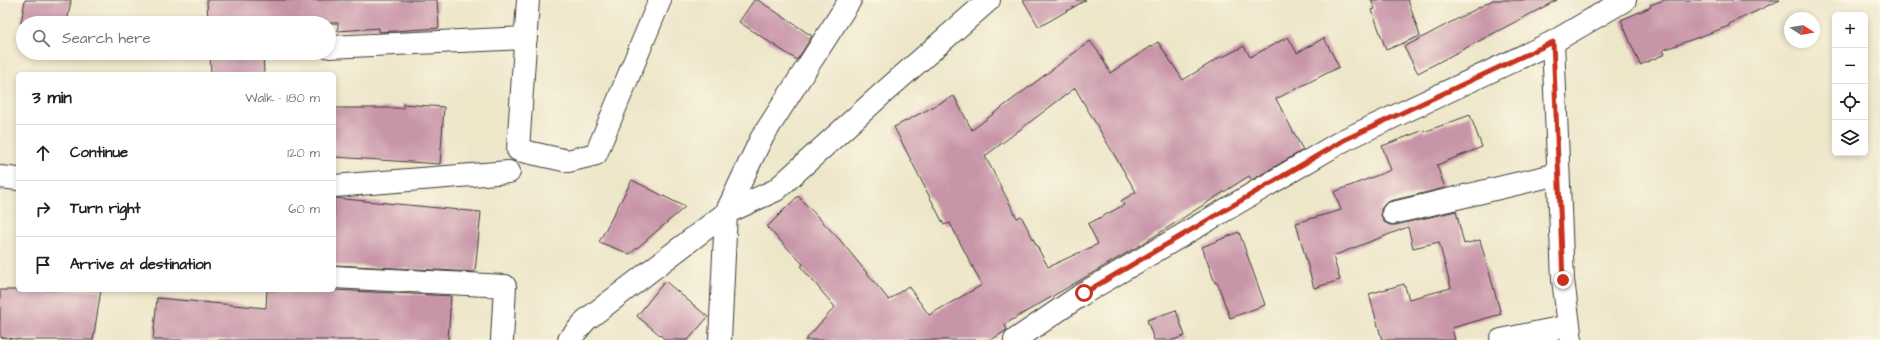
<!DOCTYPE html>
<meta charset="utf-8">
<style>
:root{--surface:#fff;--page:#f6f6f6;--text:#202124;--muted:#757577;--line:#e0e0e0}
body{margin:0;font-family:"Architects Daughter",sans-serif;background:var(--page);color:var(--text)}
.controls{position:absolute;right:12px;top:12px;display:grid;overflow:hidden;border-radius:6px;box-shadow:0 2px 6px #0003}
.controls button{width:36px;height:36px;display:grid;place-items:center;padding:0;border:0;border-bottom:1px solid var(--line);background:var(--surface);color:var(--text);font:20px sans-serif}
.compass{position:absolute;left:1784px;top:12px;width:36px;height:36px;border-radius:50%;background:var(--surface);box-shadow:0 2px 6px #0003;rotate:101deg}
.stop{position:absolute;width:12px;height:12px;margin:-9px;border:3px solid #c8321e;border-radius:50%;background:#fff}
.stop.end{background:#c8321e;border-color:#fff;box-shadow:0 1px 4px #0008}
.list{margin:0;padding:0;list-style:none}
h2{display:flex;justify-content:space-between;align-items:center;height:52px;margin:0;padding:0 16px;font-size:17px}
h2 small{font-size:13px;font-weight:400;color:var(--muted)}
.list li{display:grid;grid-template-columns:26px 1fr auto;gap:12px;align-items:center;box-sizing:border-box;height:56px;padding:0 16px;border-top:1px solid var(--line)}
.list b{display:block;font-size:15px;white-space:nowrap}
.list em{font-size:13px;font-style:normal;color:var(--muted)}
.icon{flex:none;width:22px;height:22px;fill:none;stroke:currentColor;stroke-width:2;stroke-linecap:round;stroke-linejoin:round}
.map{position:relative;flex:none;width:1880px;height:340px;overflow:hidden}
.search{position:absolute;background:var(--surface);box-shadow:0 2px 6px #0003;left:16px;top:16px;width:320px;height:44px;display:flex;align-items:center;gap:10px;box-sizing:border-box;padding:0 14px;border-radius:22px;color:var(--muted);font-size:15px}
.panel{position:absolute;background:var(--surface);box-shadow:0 2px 6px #0003;left:16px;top:72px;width:320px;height:220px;border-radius:6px}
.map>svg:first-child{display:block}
.building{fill:#c894a8;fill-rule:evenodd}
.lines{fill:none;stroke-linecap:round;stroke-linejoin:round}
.minor-casing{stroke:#3b3a36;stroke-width:24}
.minor{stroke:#fff;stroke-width:22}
.route{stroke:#c8321e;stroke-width:5}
</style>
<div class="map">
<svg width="1880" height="340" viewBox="0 0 1880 340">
<rect width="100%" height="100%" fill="#fcf5e5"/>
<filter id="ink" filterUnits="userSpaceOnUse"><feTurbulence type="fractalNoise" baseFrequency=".025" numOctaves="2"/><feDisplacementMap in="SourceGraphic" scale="8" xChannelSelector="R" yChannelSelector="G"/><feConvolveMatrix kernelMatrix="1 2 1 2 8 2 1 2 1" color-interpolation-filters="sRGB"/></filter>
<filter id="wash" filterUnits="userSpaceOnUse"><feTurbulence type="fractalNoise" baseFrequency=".012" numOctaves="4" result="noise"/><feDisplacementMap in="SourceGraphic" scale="16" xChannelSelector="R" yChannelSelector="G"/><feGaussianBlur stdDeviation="0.9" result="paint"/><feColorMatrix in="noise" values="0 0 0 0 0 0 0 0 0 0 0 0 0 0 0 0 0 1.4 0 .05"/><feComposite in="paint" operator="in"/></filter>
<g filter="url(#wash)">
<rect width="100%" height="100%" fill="#ede6c9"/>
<g id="blocks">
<g class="building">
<path d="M25,0h46l-4,23h-46z"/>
<path d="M207,0h230l2,28 -60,4v-4l-41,3v-8h-130z"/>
<path d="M754,0h4l54,36 -15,24 -58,-38z"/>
<path d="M1023,0h63l-47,27z"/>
<path d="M1371,0h37l12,36 -34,14 -14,-40 3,-1z"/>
<path d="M1493,0h64l-139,73 -14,-26z"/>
<path d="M1664,0h116l-51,24v2l-66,24 2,4 -25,11 -19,-45 30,-13 -1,-2z"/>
<path d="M1288,37l9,16 27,-15 15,29 -63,32 27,51 -51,30 -3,-4 -107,68 -137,80 2,6 -16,10h-186l30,-33 -34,-40 2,-3 -36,-37 31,-31 42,44 49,60 19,-14 21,29 53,-30 -32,-62 -6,2 -50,-98 60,-31 18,34 118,-89 10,13 10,19 48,-31 25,38 39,-24 1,1 21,-11 6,11zM1075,88l61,104 -15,9 3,4 -36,19 10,20 -50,23 -27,-51 -4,2 -32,-62z"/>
<path d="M210,53h53l1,21h-53z"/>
<path d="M403,104l41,3 -4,57 -106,-7v-49h69z"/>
<path d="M1470,115l12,32 -45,18 8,23 -55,13 -5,3 -4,5v6l3,7 6,3h5l61,-14 8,33 16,-4 21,74 -49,14 3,12h-73l-13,-46 35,-10 5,15 42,-11 -12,-46 -26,6 -5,-21 -75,29 7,24 -26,8 -18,-65 45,-13 -7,-18 57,-22 -9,-24 42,-16v2z"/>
<path d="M632,180l53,27 -55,47 -31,-12z"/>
<path d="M334,198l147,14 -6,60 -141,-7z"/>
<path d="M1239,232l26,73 -35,13 -13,-36 -2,1 -13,-36z"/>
<path d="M665,281l43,36 -20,23h-22l-29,-24z"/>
<path d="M0,290h101l-8,50h-71l-22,-3z"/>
<path d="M267,290h67l117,6 -3,44h-295l4,-42 109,10z"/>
<path d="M1176,310l9,26 -12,4h-19l-7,-20z"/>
</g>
</g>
</g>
<g filter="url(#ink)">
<use href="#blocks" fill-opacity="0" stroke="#3b3a36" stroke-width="1"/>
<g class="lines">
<g class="minor-casing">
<g id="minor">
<path d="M528,0l-10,150 50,11 28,-7 64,-154"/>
<path d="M1553,42l10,238 8,60"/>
<path d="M329,47l197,-9"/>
<path d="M0,177l18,2"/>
<path d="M334,186l175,-14"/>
<path d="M1393,213l165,-39"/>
<path d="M334,277l171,9 -3,54"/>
<path d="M569,340l17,-20 140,-107 35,-74 89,-139"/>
<path d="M720,340l6,-127 50,-23 107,-97 106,-93"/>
<path d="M1015,340l69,-47 260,-153 209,-98 72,-42"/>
<path d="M1501,340l68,-14"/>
</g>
</g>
<use href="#minor" class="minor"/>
</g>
</g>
<g class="lines" filter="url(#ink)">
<path class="route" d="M1084,293l260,-153 209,-98 10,238"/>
</g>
</svg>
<div class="controls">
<button>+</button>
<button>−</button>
<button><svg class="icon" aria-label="locate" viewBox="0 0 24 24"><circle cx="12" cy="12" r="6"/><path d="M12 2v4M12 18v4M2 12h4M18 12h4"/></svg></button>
<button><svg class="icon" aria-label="layers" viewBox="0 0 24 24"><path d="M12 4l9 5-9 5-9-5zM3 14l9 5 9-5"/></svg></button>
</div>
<svg class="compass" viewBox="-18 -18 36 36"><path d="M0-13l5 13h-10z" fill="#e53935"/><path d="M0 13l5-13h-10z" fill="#757577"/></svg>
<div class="stop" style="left:1084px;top:293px"></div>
<div class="stop end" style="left:1563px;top:280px"></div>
<div class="search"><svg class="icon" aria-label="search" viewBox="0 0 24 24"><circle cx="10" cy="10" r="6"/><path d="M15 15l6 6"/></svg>Search here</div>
<section class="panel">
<h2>3 min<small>Walk · 180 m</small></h2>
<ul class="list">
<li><svg class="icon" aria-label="ahead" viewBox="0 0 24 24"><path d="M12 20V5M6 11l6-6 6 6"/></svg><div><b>Continue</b></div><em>120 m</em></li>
<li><svg class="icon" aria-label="right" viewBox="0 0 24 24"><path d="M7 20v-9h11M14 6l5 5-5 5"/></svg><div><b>Turn right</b></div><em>60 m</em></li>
<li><svg class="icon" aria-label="arrive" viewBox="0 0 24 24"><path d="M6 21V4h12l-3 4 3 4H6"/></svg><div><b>Arrive at destination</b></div></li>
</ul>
</section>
</div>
